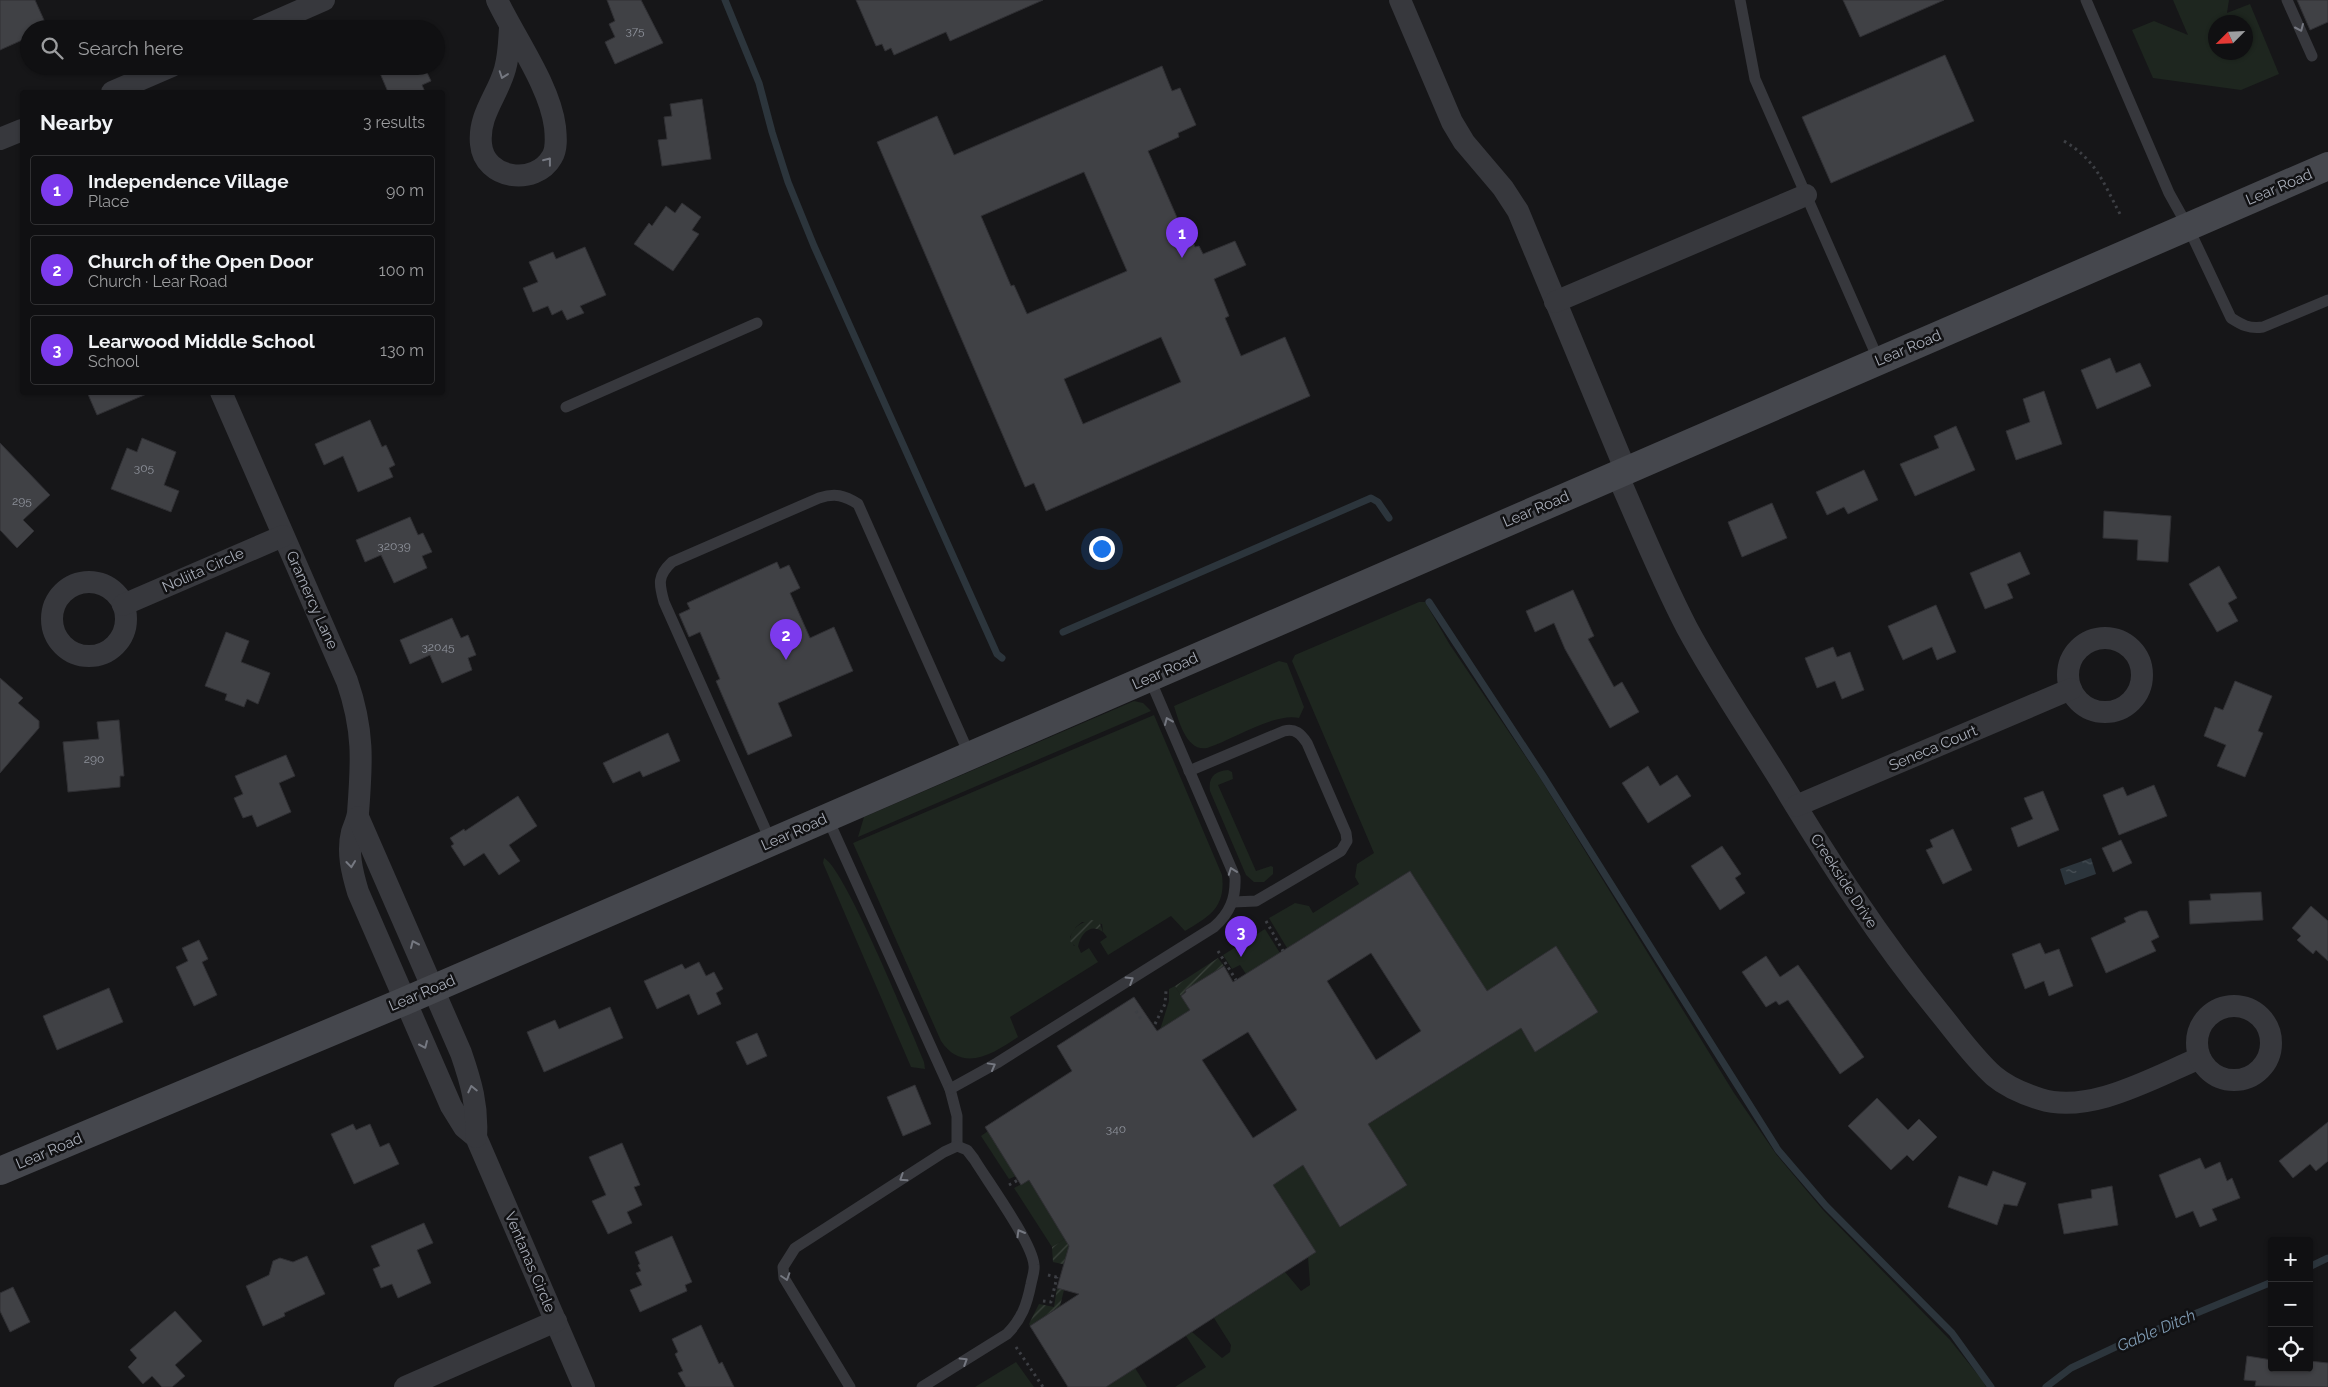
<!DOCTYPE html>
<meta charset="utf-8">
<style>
:root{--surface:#101012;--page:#1e1e20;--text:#f1f3f6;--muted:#9c9d9f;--line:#303032;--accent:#7c3aed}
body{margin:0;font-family:Raleway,sans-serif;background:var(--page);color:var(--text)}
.controls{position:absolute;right:15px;bottom:15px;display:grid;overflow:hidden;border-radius:5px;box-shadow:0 1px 4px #0004}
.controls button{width:45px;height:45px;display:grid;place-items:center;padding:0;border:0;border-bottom:1px solid var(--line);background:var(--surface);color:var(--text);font:25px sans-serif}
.compass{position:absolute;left:2208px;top:15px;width:45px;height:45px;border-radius:50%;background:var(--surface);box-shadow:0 1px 4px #0004;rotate:246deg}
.you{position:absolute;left:1101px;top:548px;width:18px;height:18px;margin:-12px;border:4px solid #fff;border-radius:50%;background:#1a73e8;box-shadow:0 0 0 8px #1a73e833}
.badge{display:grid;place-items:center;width:32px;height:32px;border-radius:50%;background:var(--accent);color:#fff;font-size:16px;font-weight:700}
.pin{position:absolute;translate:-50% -41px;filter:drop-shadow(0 1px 2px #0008)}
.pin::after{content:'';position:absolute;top:26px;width:18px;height:15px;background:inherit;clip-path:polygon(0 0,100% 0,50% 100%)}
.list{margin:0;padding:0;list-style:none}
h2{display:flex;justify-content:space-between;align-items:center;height:65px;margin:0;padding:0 20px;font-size:21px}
h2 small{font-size:16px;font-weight:400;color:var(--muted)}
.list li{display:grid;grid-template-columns:32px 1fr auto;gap:15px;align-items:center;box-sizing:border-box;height:70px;margin:0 10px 10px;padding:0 10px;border:1px solid var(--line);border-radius:5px}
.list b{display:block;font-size:19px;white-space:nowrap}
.list p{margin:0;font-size:16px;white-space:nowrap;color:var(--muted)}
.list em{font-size:16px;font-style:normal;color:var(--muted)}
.icon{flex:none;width:28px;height:28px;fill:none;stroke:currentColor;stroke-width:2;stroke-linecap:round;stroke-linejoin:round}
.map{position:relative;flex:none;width:2328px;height:1387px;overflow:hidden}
.search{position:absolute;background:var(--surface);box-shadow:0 1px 4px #0004;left:20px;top:20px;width:425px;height:55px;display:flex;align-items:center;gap:12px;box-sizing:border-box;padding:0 18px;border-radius:28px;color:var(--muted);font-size:19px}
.panel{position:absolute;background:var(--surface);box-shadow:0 1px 4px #0004;left:20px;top:90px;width:425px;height:305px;border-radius:5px}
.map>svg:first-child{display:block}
.green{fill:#1e261f;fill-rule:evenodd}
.garden{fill:url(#garden-furrows)}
.water{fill:url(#water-ripples)}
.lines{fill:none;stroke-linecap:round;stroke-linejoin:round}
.stream{stroke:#2c353c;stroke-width:7}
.building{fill:#404145;stroke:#303034;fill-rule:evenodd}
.path{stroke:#3d3f44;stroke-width:3;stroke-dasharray:2.5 4;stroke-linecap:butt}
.lane{stroke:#37383d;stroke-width:11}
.street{stroke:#37383d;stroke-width:22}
.secondary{stroke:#45474d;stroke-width:28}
.oneway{stroke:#757881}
.labels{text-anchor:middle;stroke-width:5;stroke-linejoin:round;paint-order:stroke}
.number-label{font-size:12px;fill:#8e929b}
.street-label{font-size:15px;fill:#a8adb8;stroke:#111113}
.water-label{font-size:16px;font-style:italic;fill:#7f9bb3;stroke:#111113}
</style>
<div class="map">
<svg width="2328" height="1387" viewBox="0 0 2328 1387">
<defs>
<pattern id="garden-furrows" width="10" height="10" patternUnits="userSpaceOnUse" patternTransform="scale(1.25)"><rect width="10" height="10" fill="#1e261f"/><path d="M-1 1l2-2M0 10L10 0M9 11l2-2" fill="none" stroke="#3c433d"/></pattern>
<pattern id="water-ripples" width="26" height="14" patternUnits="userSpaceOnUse" patternTransform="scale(1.25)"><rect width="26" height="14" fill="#2c353c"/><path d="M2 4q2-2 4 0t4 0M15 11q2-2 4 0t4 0" fill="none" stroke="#485056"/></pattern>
</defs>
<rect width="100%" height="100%" fill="#161618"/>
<g class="green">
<path d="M2173,0h56l-2,13 23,-9 29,70 -38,16 -88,-12 -21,-48 22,-9 34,14zM2216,22h30v30h-30z"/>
<path d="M1419,602h6l25,43 90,133 194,315 42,61 47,56 127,130 33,41 3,6h-811l31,-20 -20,-31 6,-4 30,26 8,-6 1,-7 -17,-27 71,-46 16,19 9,-6 -2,-28 7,-5 -46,-74 11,2 23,-15 38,62 66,-43 -28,-42 -25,-9 158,-99 -2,-3 9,-5 16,25 63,-39 -42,-66 -62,40 1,3 -7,4 -78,-122 -123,77 -18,-30 26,-15 14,3 4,7 46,-29 -4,-7 2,-13 17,-11 -82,-192 3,-6z"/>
<path d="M1279,661l8,2 17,44 -5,11c-24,-6 -67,22 -92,30 -20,4 -28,-26 -33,-42z"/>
<path d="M1134,701l9,2 8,8 -293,126 6,-20z"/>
<path d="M1154,715l68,160c4,32 -12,41 -37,56l-14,-15 -63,39 -8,-13 7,-5 -4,-5 -1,-8 -20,-2 -6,5 -6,10 4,9h4l3,7 8,-5 9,14 -88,55 8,20c-24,16 -55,37 -77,4l-88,-198z"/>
<path d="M1228,770l4,2 1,7 -15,6 38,86 15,-5 2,1v7l-9,8h-10l-8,-7 -36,-84c-2,-14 5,-20 18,-21z"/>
<path d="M824,858c21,10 87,173 100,204l1,7 -14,-2 -88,-204z"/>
<path d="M1265,929l15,24 -34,21 -6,-9 -8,4 -9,-14z"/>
<path d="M1175,986l15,24 -30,20 9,-29v-12z"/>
<path d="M988,1131l28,45 -7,3 -28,-43z"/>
<path d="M1029,1180l36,59 -13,8 -38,-59z"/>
<path d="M1016,1362l18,25h-59z"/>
<path d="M1135,1368l12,19h-41z"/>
</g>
<g class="garden">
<path d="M1091,920l8,1 4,11c-12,-9 -22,1 -25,14h-3l-5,-5c1,-13 10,-18 21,-21z"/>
<path d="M1218,958l6,8 -39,24 1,3 -5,3 -6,-10z"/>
<path d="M1065,1239l15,25 -4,3 -23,-5 -1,-15z"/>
<path d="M1057,1288l7,2 -4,16 -30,20 -1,-2 10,-20 15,3z"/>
</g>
<path class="water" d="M2091,858l5,16 -31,11 -5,-16z"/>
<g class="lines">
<g class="stream">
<path d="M725,0l34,83 13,49 16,50 26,64 183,408 5,4"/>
<path d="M1429,602l114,174 235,374 48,56 126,127 39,54"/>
<path d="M1063,632l308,-134 7,4 11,16"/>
<path d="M2309,1267l19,-9"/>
<path d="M2046,1387l25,-19 53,-25 148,-61"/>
</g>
</g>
<g class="building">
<path d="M0,0h35l13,29h-19v8l-29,13z"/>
<path d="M607,0h34l22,43 -48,21 -10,-22 10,-5 -6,-13 6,-3z"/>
<path d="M856,0h187l-93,41 -4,-9 -52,23 -3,-7 -6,3 -3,-7 -6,2z"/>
<path d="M1843,0h101l-84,37z"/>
<path d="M2297,0h31v22l-18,8z"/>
<path d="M1945,55l29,66 -143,62 -29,-66z"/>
<path d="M377,66h47l7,15 -9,4 3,7h-37z"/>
<path d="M1162,66l10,25 8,-3 16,37 -18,8 1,4 -31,14 34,78 5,-2 8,20 4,-1 4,8 32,-13 11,24 -32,14 15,37 -4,2 16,38 44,-19 25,59 -264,115 -12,-28 -9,4 -148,-345 60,-26 17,39zM1084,172l43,99 -100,43 -13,-29 -3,1 -30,-70zM1161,337l20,45 -98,42 -19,-45z"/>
<path d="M702,99l9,60 -49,7 -4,-26 9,-1 -3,-22 8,-1 -2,-12z"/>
<path d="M682,203l19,14 -9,13 7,4 -26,37 -39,-27 15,-21 3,3 14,-20 9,7z"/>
<path d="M585,247l21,48 -26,11 4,7 -17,7 -5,-10 -10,5 -4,-9 -15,6 -10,-24 15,-6 -9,-20 24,-10 3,7z"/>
<path d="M2110,358l6,15 24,-10 11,23 -54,23 -16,-39z"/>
<path d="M2044,391l18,53 -46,16 -10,-29 24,-9 -7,-23z"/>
<path d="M87,392h62v1l-52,22z"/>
<path d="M370,420l12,27 4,-2 9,20 -6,3 4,9 -35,15 -15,-36 -19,9 -9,-21z"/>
<path d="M1956,426l19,44 -60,26 -15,-32 39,-16 -5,-12z"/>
<path d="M142,438l34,14 -12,33 15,6 -8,21 -60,-23 16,-41 10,4z"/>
<path d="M0,443l50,52 -27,25 11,11 -17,17 -17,-18z"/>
<path d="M1864,470l14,30 -30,14 -4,-7 -17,8 -11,-23z"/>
<path d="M1772,503l15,35 -45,19 -14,-35z"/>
<path d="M2104,511l67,5 -3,46 -31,-2 1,-20 -35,-2z"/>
<path d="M410,517l8,18 5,-2 9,19 -10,4 5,12 -33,15 -13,-28 -16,7 -9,-22z"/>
<path d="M2020,552l10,22 -23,10 6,14 -28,11 -15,-36z"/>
<path d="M777,562l3,7 9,-4 11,23 -10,5 20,45 24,-11 19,44 -75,32 14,33 -44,19 -32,-74 4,-2 -20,-47 -11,5 -10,-23 11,-5 -3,-6z"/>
<path d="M2219,566l18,32 -9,5 10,18 -21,11 -28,-48z"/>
<path d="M1573,590l21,46 -6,3 26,48 8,-5 17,30 -29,16 -45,-79 -11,-26 -19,9 -9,-21z"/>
<path d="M1936,605l20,47 -19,8 -5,-13 -29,13 -15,-34z"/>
<path d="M452,618l9,20 7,-3 8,20 -8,3 4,12 -30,13 -12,-28 -20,9 -10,-24z"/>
<path d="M226,632l23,9 -8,21 29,11 -12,31 -11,-5 -3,8 -19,-7 2,-6 -22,-8z"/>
<path d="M1833,647l4,10 13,-5 14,38 -22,9 -7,-18 -18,7 -12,-30z"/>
<path d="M0,678l23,20 -5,5 21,18v7l-39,45z"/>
<path d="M2235,681l37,15 -14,35 5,2 -18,44 -28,-11 9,-21 -22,-9 11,-29 8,3z"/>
<path d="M119,720l5,56h-4v11l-52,5 -5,-50 36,-3 -2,-17z"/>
<path d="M668,733l12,28 -37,16 -3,-6 -27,12 -10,-20z"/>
<path d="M286,755l9,21 -16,7 12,29 -34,15 -5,-12 -9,3 -9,-20 9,-4 -8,-18z"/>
<path d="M1648,766l12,20 17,-11 14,21 -43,27 -26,-40z"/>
<path d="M2154,785l13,31 -48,19 -16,-40 20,-8 4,9z"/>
<path d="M2043,791l16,39 -41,17 -7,-19 22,-9 -9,-21z"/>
<path d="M518,796l19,30 -28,19 11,16 -21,14 -15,-22 -20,13 -13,-20 3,-2 -4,-6 14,-9 1,2z"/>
<path d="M1953,829l19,41 -29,14 -17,-34 7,-3 -3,-7z"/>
<path d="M2121,840l11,23 -19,9 -11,-24z"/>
<path d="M1722,846l19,28 -6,4 10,15 -25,17 -29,-44z"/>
<path d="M1410,871l77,120 69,-45 42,66 -63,40 -14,-24 -153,96 39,61 -67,42 -37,-62 -30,20 43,67 -210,135h-38l-38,-61 49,-32 -22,-6 12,-42 -40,-66 -8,5 -36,-58 87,-56 -15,-25 77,-49 23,34 33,-21 -9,-14 5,-4 -1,-2 39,-24 9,16zM1371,953l50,78 -45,29 -49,-79zM1248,1032l49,78 -44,28 -51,-78z"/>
<path d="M2261,892l2,28 -73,4 -1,-23 22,-1 -1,-6z"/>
<path d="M2311,906l17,15v40l-12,-11 -3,4 -16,-14 4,-4 -9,-8z"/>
<path d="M2140,911h7l12,26 -8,4 5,10 -50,22 -15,-35 35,-16 -2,-4z"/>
<path d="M199,940l9,19 -6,3 15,33 -23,11 -18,-39 12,-6 -6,-13z"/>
<path d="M2040,943l5,11 14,-5 14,37 -24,10 -5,-15 -19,8 -13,-35z"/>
<path d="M1766,956l14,21 18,-12 66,92 -24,17 -52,-74 -9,5 -3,-4 -10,6 -24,-35z"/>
<path d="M699,962l7,14 8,-4 9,17 -7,4 5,11 -23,11 -9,-21 -32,15 -13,-28 38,-17 3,5z"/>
<path d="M109,988l14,34 -66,28 -14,-34z"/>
<path d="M610,1007l13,31 -79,34 -17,-40 28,-12 4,9z"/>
<path d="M757,1033l10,23 -20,9 -11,-23z"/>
<path d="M915,1085l16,39 -28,12 -16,-39z"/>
<path d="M1877,1098l31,32 11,-11 18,18 -24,24 -6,-6 -16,15 -43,-44z"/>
<path d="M2328,1122v39l-12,10 -6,-7 -17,14 -14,-17z"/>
<path d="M353,1124l3,6 14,-6 10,23 9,-4 10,21 -45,20 -23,-50z"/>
<path d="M622,1143l18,42 -6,2 8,18 -15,7 5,11 -24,11 -16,-33 14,-6 -17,-38z"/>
<path d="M2200,1158l5,11 15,-7 7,19 5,-3 8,20 -28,11 5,11 -17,7 -7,-16 -17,7 -17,-43z"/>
<path d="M1993,1171l33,12 -9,23 -13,-2 -7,21 -49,-18 11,-31 28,10z"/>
<path d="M2112,1186l6,39 -54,9 -6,-30 34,-6 -1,-8z"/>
<path d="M424,1223l9,20 -16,7 14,33 -33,15 -6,-14 -11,4 -8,-19 7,-3 -9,-20z"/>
<path d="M672,1236l20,46 -7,3 2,6 -47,21 -10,-22 12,-5 -6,-12 5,-2 -3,-6 2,-1 -5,-12z"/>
<path d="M307,1256l18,38 -41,19 1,3 -22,10 -17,-40 23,-11 4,-14 7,-3 13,4z"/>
<path d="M13,1287l17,35 -20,10 -10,-21v-18z"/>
<path d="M175,1311l27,30 -27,24 10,11 -13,11h-10l-10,-11 -9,8 -15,-17 9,-9 -7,-8z"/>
<path d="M701,1325l18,39 3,-2 12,25h-48l-8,-14 5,-2 -8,-17 3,-2 -6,-13z"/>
<path d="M2247,1356l25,4v8h37v-7l19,2v24l-73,-1 1,-5 -12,-1z"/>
</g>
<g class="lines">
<g class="path">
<path d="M2064,141c32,19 39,41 56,73"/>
<path d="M1266,921l17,30"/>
<path d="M1218,951l18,29"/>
<path d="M1136,1011l5,8"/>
<path d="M1155,1024l10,-20 1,-13"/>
<path d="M1009,1185l9,-5"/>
<path d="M1048,1275l12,3"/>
<path d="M1043,1301l8,1 6,-25"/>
<path d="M1016,1347l27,40"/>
</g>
<g class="lane">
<path d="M1740,0l15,79 124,282"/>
<path d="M2086,0l83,193 19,34 43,91c11,7 18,11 32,9l65,-27"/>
<path d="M2287,0l25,56"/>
<path d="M566,407l191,-84"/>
<path d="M1189,771l95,-40c11,-3 17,3 23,12l39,90 1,8 -6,10 -85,50 -23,1"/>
<path d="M827,817l123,272 7,27v30"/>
<path d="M771,842l-107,-240c-5,-18 -7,-26 8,-40l147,-64c16,-5 25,-3 39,6l112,252"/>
<path d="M950,1089l47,-26 217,-136c16,-14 22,-29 21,-50l-86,-200"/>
<path d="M850,1387l-66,-109 -1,-11 12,-19 149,-96 13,-6 10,4 7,9c14,23 58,83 60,106 1,6 -2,13 -3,19 -4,20 -9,35 -24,50l-85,53"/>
</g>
<g class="street">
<path d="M497,0c18,38 53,86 58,127 1,10 2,22 -3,30 -17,30 -68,22 -71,-13 -3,-29 17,-49 24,-75 4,-14 4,-27 5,-41"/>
<path d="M1400,0l52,122 12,20 39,46 15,23 108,260"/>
<path d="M258,29l66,-29"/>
<path d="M112,92l60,-26"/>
<path d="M0,139l22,-9"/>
<path d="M1555,302l251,-107"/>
<path d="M221,392l126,289c17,49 15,81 11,132 -1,7 -4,13 -6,19 -5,20 0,40 6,60l93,214 13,21 12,10 108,250"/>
<path d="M1617,474c23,52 44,104 70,154 28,52 62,102 93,152 49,81 99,159 159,232 18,22 34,45 55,64 13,11 30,18 46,23 50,16 114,-22 160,-41"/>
<circle cx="89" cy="619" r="37"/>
<path d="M123,605l160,-69"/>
<circle cx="2105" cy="675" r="37"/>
<path d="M1796,806l275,-117"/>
<path d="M358,817l103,236c10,29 17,53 15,84"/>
<circle cx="2234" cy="1043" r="37"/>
<path d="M405,1387l151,-66"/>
</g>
<path class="secondary" d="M0,1171l405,-170 1923,-835"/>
</g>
<defs><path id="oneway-chevron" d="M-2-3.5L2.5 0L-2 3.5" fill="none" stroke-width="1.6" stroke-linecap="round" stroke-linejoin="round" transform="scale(1.25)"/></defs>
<g class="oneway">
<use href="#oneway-chevron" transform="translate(2300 28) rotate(66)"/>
<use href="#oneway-chevron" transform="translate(503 75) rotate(109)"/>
<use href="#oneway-chevron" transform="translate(548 161) rotate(-52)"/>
<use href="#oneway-chevron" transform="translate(1168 721) rotate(-113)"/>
<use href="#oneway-chevron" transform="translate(351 864) rotate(84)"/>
<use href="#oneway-chevron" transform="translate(1232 871) rotate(-110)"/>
<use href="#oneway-chevron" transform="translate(414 944) rotate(-114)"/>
<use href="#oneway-chevron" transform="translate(1130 980) rotate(-32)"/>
<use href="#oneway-chevron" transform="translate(424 1045) rotate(66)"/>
<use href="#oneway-chevron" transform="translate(992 1066) rotate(-29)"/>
<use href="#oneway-chevron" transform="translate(472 1089) rotate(-103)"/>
<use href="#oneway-chevron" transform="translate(903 1178) rotate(147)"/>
<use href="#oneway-chevron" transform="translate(1020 1233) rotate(-120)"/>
<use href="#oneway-chevron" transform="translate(786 1277) rotate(72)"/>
<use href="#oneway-chevron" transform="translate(964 1361) rotate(-32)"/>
</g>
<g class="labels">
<g class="number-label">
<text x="635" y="35">375</text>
<text x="144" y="472">305</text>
<text x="22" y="505">295</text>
<text x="394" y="550">32039</text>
<text x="438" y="651">32045</text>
<text x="94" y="763">290</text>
<text x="1116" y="1133">340</text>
</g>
<g class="street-label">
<text transform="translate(2279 187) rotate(-23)" y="5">Lear Road</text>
<text transform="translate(1908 348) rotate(-23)" y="5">Lear Road</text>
<text transform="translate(1536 509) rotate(-23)" y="5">Lear Road</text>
<text transform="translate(203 570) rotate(-24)" y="5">Noliita Circle</text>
<text transform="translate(312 600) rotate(66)" y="5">Gramercy Lane</text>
<text transform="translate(1165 671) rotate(-24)" y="5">Lear Road</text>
<text transform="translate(1933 748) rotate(-23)" y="5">Seneca Court</text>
<text transform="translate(794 832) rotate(-24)" y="5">Lear Road</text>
<text transform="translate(1844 881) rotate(57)" y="5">Creekside Drive</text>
<text transform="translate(422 993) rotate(-23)" y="5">Lear Road</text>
<text transform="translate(49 1151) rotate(-23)" y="5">Lear Road</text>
<text transform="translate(530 1262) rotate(67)" y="5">Ventanas Circle</text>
</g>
<g class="water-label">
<text transform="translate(2156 1330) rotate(-23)" y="6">Gable Ditch</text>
</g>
</g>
</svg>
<div class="controls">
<button>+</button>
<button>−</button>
<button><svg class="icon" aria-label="locate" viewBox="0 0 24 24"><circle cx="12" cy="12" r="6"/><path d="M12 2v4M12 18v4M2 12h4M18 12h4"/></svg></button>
</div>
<svg class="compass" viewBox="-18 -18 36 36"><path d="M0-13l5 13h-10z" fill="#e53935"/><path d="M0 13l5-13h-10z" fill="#9c9d9f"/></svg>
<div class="you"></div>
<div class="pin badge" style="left:1182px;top:258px">1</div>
<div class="pin badge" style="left:786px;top:660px">2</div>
<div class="pin badge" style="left:1241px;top:957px">3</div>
<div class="search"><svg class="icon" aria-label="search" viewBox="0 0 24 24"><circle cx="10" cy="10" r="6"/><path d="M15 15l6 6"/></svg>Search here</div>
<section class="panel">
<h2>Nearby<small>3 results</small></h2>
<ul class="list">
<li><span class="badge">1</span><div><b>Independence Village</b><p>Place</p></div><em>90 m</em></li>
<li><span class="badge">2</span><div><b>Church of the Open Door</b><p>Church · Lear Road</p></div><em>100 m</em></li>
<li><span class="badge">3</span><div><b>Learwood Middle School</b><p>School</p></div><em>130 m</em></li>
</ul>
</section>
</div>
